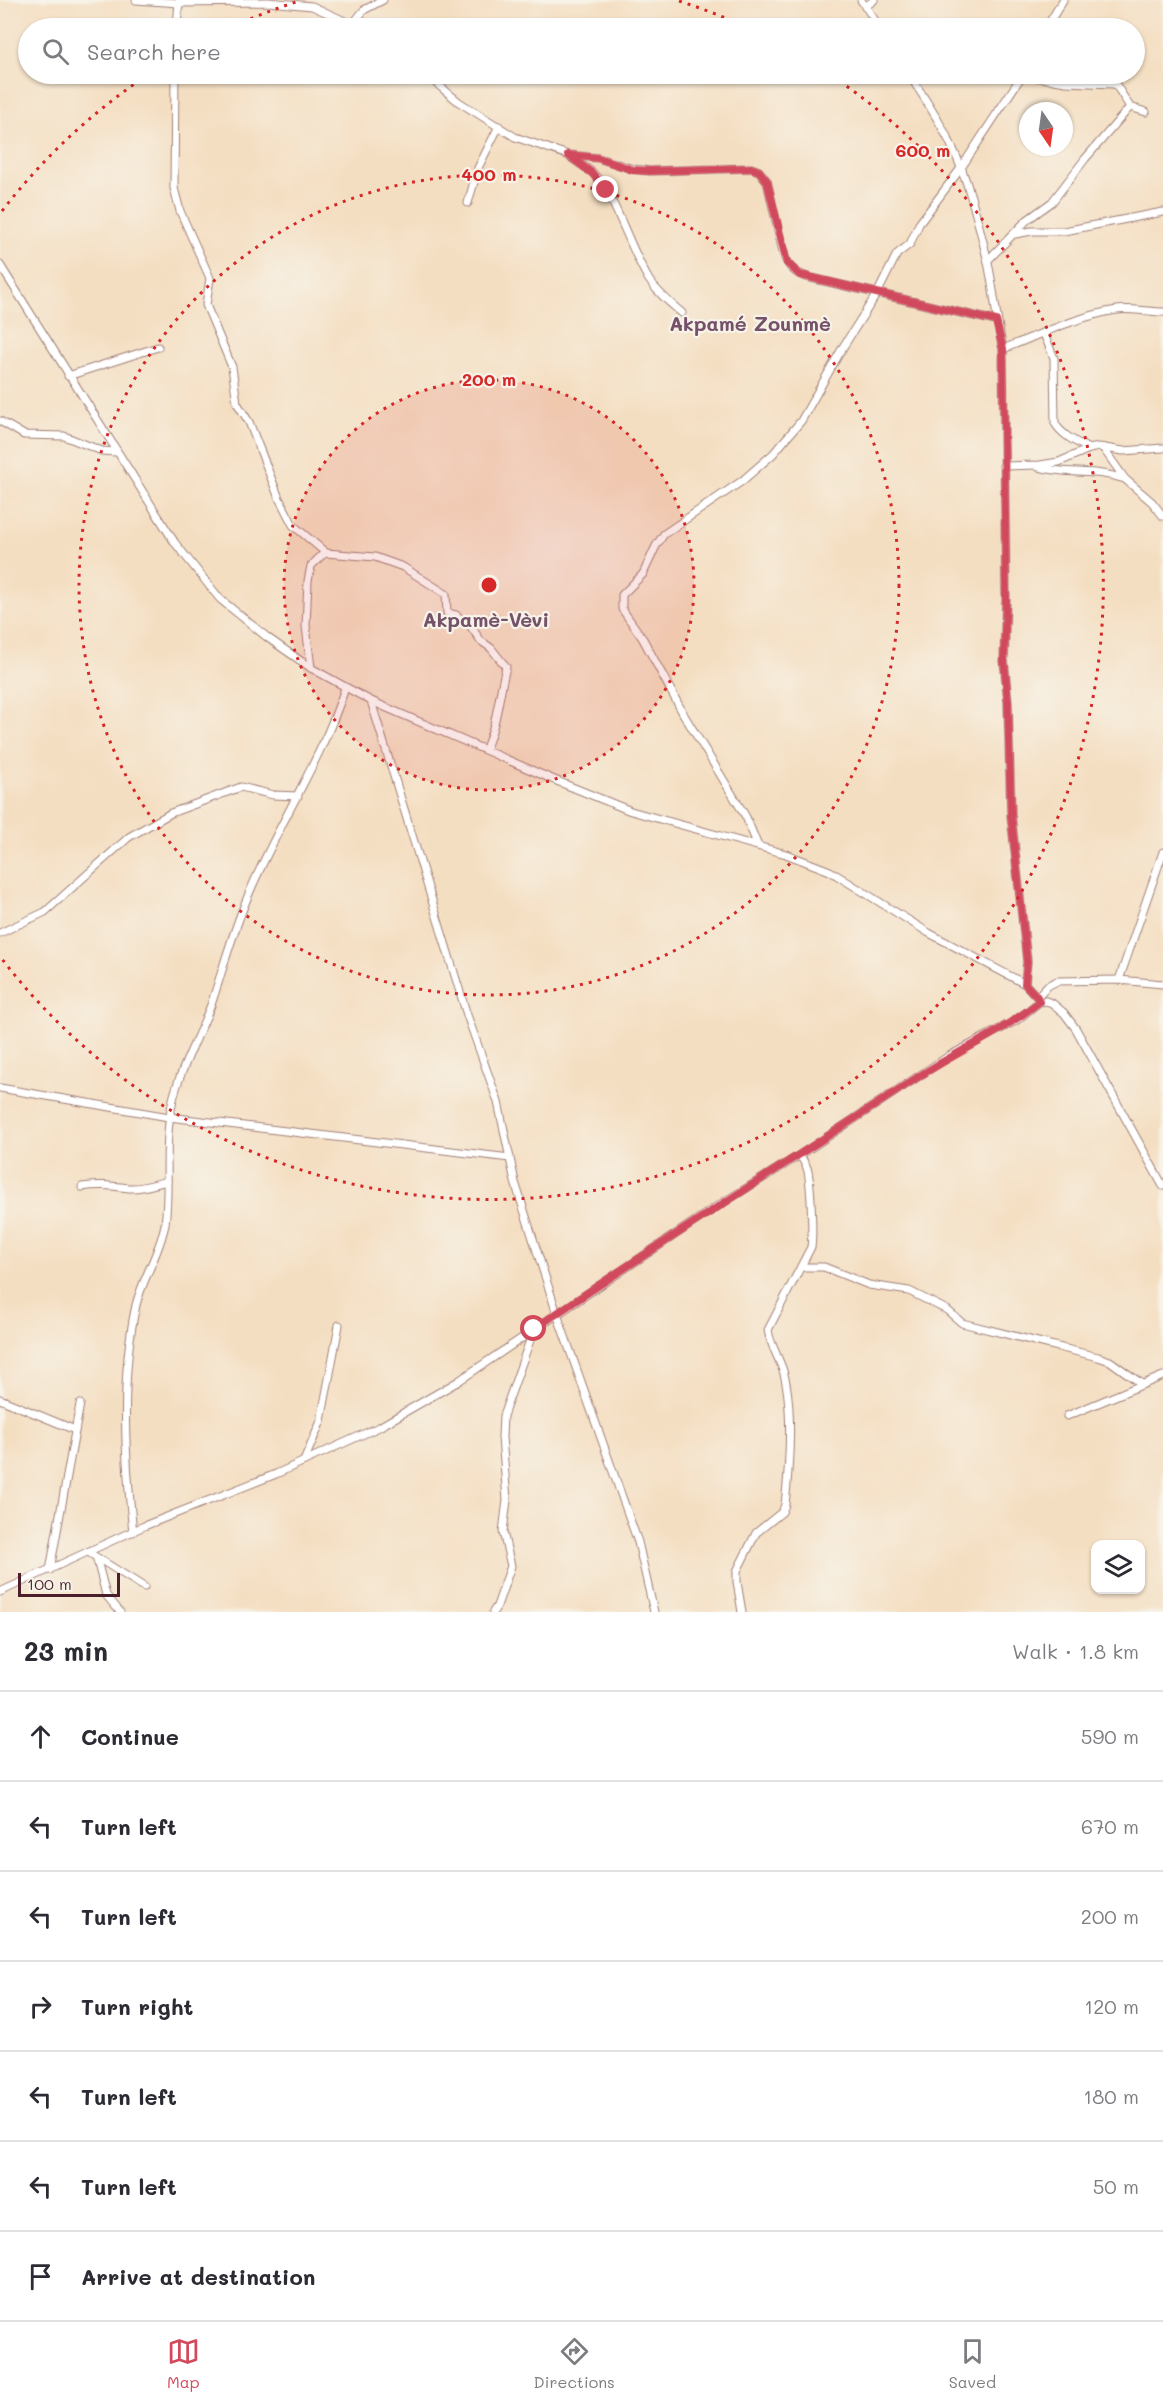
<!DOCTYPE html>
<meta charset="utf-8">
<style>
:root{--surface:#fff;--page:#f2f2f3;--text:#2b2b33;--muted:#7c7c81;--line:#e1e1e2;--accent:#d1495b}
body{margin:0;font-family:Mali,sans-serif;background:var(--page);color:var(--text)}
.controls{position:absolute;right:18px;bottom:18px;display:grid;overflow:hidden;border-radius:12px;box-shadow:0 2px 4px #0004}
.controls button{width:54px;height:54px;display:grid;place-items:center;padding:0;border:0;border-bottom:2px solid var(--line);background:var(--surface);color:var(--text);font:30px sans-serif}
.compass{position:absolute;left:1019px;top:102px;width:54px;height:54px;border-radius:50%;background:var(--surface);box-shadow:0 2px 4px #0004;rotate:167deg}
.scale{position:absolute;left:18px;bottom:15px;width:102px;box-sizing:border-box;padding-left:6px;border:3px solid #4a1f2b;border-top:0;font-size:16px;line-height:21px;white-space:nowrap;color:#4a1f2b;-webkit-text-stroke:4px #f7f3e8;paint-order:stroke}
.stop{position:absolute;width:18px;height:18px;margin:-14px;border:4px solid #d1495b;border-radius:50%;background:#fff}
.stop.end{background:#d1495b;border-color:#fff;box-shadow:0 2px 6px #0008}
.list{margin:0;padding:0;list-style:none}
h2{display:flex;justify-content:space-between;align-items:center;height:78px;margin:0;padding:0 24px;font-size:26px}
h2 small{font-size:20px;font-weight:400;color:var(--muted)}
.list li{display:grid;grid-template-columns:39px 1fr auto;gap:18px;align-items:center;box-sizing:border-box;height:90px;padding:0 24px;border-top:2px solid var(--line)}
.list b{display:block;font-size:22px;white-space:nowrap}
.list em{font-size:20px;font-style:normal;color:var(--muted)}
.icon{flex:none;width:33px;height:33px;fill:none;stroke:currentColor;stroke-width:2;stroke-linecap:round;stroke-linejoin:round}
.map{position:relative;flex:none;width:1163px;height:1612px;overflow:hidden}
.search{position:absolute;background:var(--surface);box-shadow:0 2px 4px #0004;left:18px;right:18px;top:18px;height:66px;display:flex;align-items:center;gap:15px;box-sizing:border-box;padding:0 21px;border-radius:33px;color:var(--muted);font-size:22px}
.sheet{height:708px;background:var(--surface)}
nav{display:flex;justify-content:space-around;align-items:center;box-sizing:border-box;height:84px;border-top:2px solid var(--line);background:var(--surface);font-size:16px;color:var(--muted)}
nav a{display:grid;justify-items:center;gap:3px}
nav .on{color:var(--accent)}
.map>svg:first-child{display:block}
.lines{fill:none;stroke-linecap:round;stroke-linejoin:round}
.street-casing{stroke:#9f7e76;stroke-width:9}
.street{stroke:#fff;stroke-width:7}
.route{stroke:#d1495b;stroke-width:8}
.ring{fill:none;stroke:#d62828;stroke-width:3;stroke-dasharray:3 6}
.labels{text-anchor:middle;stroke-width:4.5;stroke-linejoin:round;paint-order:stroke}
.quarter-label{font-size:20px;font-weight:bold;fill:#76516a;stroke:#f7f3e8}
.centre{fill:#d62828;stroke:#f7f3e8;stroke-width:3}
.ring-label{font-size:18px;text-anchor:middle;font-weight:bold;fill:#d62828;stroke:#f7f3e8;stroke-width:4.5;stroke-linejoin:round;paint-order:stroke}
</style>
<div class="map">
<svg width="1163" height="1612" viewBox="0 0 1163 1612">
<rect width="100%" height="100%" fill="#f7f3e8"/>
<filter id="ink" filterUnits="userSpaceOnUse"><feTurbulence type="fractalNoise" baseFrequency=".0167" numOctaves="2"/><feDisplacementMap in="SourceGraphic" scale="12" xChannelSelector="R" yChannelSelector="G"/><feConvolveMatrix kernelMatrix="1 2 1 2 8 2 1 2 1" color-interpolation-filters="sRGB"/></filter>
<filter id="wash" filterUnits="userSpaceOnUse"><feTurbulence type="fractalNoise" baseFrequency=".008" numOctaves="4" result="noise"/><feDisplacementMap in="SourceGraphic" scale="24" xChannelSelector="R" yChannelSelector="G"/><feGaussianBlur stdDeviation="1.35" result="paint"/><feColorMatrix in="noise" values="0 0 0 0 0 0 0 0 0 0 0 0 0 0 0 0 0 1.4 0 .05"/><feComposite in="paint" operator="in"/></filter>
<g filter="url(#wash)">
<rect width="100%" height="100%" fill="#f4dec1"/>
</g>
<g filter="url(#ink)">
<g class="lines">
<g class="street-casing">
<g id="street">
<path d="M136,0l43,3 89,-1 44,4 48,22"/>
<path d="M861,0l19,28"/>
<path d="M865,7l9,-7"/>
<path d="M352,25l12,-15 19,-10"/>
<path d="M177,28l2,-28"/>
<path d="M1046,28l17,-28"/>
<path d="M175,74l-1,114 6,23 30,67 -4,27 26,62 5,36 12,19 30,76 14,27 33,28"/>
<path d="M425,74l34,28 56,35 53,18 30,3 35,11 17,2 101,-3 8,3 8,10 16,71c4,14 11,21 24,25l189,44"/>
<path d="M909,74c15,24 32,48 44,75 16,33 25,73 34,109 7,30 9,61 16,91l3,249 -2,62 4,42 3,113 16,146 -2,23"/>
<path d="M1023,75l43,7 47,2 3,1 14,22 16,5"/>
<path d="M570,157c7,5 16,10 23,16 23,24 37,76 56,107 9,13 21,23 33,33"/>
<path d="M468,203l10,-35 21,-42"/>
<path d="M1015,234l17,-3h32l99,-19"/>
<path d="M988,260l39,-40 25,-18 33,-43 45,-52"/>
<path d="M0,265l175,278 45,56 48,39 43,30 60,33 181,78 79,32 155,43 44,17 99,62 96,51 12,13 2,5"/>
<path d="M1044,334l10,24 1,65c6,12 23,20 34,26"/>
<path d="M1003,349c36,-14 75,-33 114,-39 10,-2 34,2 46,2"/>
<path d="M68,376l90,-29"/>
<path d="M0,421l24,14 40,1 38,15 14,1"/>
<path d="M1103,448l22,31 27,23 11,14"/>
<path d="M1003,466l37,-1 19,-3 30,-13 10,-2 24,4 40,-3"/>
<path d="M1038,467c28,8 58,2 87,12"/>
<path d="M311,668l-5,-42 2,-45 3,-15 10,-10 5,-3 49,4 28,10 43,27 1,19 9,2 15,12 10,14 10,7 15,19c-7,27 -9,57 -21,83"/>
<path d="M371,701l96,314 31,87 17,80 42,132 81,228 16,70"/>
<path d="M758,846l-12,-29 -62,-102 -41,-76 -21,-30v-14l21,-21 13,-28 8,-12 78,-53 31,-27 28,-33 42,-74 35,-55 19,-38 13,-10 9,-20 42,-56 62,-94"/>
<path d="M0,933l45,-21 84,-75 42,-24 70,-26 32,8 25,1"/>
<path d="M1119,980l44,-128"/>
<path d="M1037,997l10,-11 10,-5 62,-1 44,4"/>
<path d="M0,1088l169,29 341,41"/>
<path d="M82,1187c17,-3 30,-1 47,1 13,1 26,-4 38,-7"/>
<path d="M802,1267h22l45,18 40,6 38,19 15,13 136,34 12,4 32,23"/>
<path d="M0,1399l75,31"/>
<path d="M1067,1416l96,-40"/>
<path d="M304,1461l17,-40 18,-96"/>
<path d="M133,1532c-8,-74 -13,-154 3,-227 7,-28 24,-52 29,-81 5,-36 -1,-73 5,-109 5,-38 27,-74 41,-110 11,-33 20,-67 33,-99 29,-75 76,-141 101,-218"/>
<path d="M88,1552l56,35"/>
<path d="M97,1560l9,35 14,17"/>
<path d="M50,1570l30,-166"/>
<path d="M0,1592l144,-66 132,-52 103,-47 78,-45 259,-175 84,-52 149,-99 68,-36 22,-18 7,-1 6,2 12,10 12,16 87,157"/>
<path d="M493,1612l4,-6 14,-40 -8,-34 4,-32 -5,-63 1,-21 31,-87"/>
<path d="M742,1612l-5,-30v-11l19,-38 26,-21 3,-7c4,-37 8,-96 -1,-131 -4,-15 -14,-29 -16,-44l43,-83c2,-13 0,-68 -4,-79 -2,-5 -5,-9 -7,-13"/>
</g>
</g>
<use href="#street" class="street"/>
</g>
</g>
<g class="lines" filter="url(#ink)">
<path class="route" d="M534,1329c125,-86 254,-166 381,-250 41,-27 86,-46 124,-77l-2,-5 -12,-13 2,-22 -16,-147 -3,-113 -4,-42 2,-62 -3,-249 -7,-28 -196,-46 -13,-12 -20,-82 -8,-10 -8,-3 -101,3 -17,-1 -35,-12 -30,-3 24,18 14,17"/>
</g>
<circle cx="489" cy="585" r="205" fill="#d62828" fill-opacity=".12"/>
<g class="ring">
<circle cx="489" cy="585" r="205"/>
<circle cx="489" cy="585" r="410"/>
<path d="M2 211A614 614 0 0 1 146 76M234 26A614 614 0 0 1 299 1M679 1A614 614 0 0 1 744 26M832 76A614 614 0 1 1 2 959"/>
</g>
<g class="labels">
<g class="quarter-label">
<text x="750" y="331">Akpamé Zounmè</text>
<text x="486" y="627">Akpamè-Vèvi</text>
</g>
</g>
<circle cx="489" cy="585" r="9" class="centre"/>
<g class="ring-label">
<text x="923" y="157">600 m</text>
<text x="489" y="181">400 m</text>
<text x="489" y="386">200 m</text>
</g>
</svg>
<div class="controls">
<button><svg class="icon" aria-label="layers" viewBox="0 0 24 24"><path d="M12 4l9 5-9 5-9-5zM3 14l9 5 9-5"/></svg></button>
</div>
<svg class="compass" viewBox="-18 -18 36 36"><path d="M0-13l5 13h-10z" fill="#e53935"/><path d="M0 13l5-13h-10z" fill="#7c7c81"/></svg>
<div class="scale">100 m</div>
<div class="stop" style="left:534px;top:1329px"></div>
<div class="stop end" style="left:606px;top:190px"></div>
<div class="search"><svg class="icon" aria-label="search" viewBox="0 0 24 24"><circle cx="10" cy="10" r="6"/><path d="M15 15l6 6"/></svg>Search here</div>
</div>
<section class="sheet">
<h2>23 min<small>Walk · 1.8 km</small></h2>
<ul class="list">
<li><svg class="icon" aria-label="ahead" viewBox="0 0 24 24"><path d="M12 20V5M6 11l6-6 6 6"/></svg><div><b>Continue</b></div><em>590 m</em></li>
<li><svg class="icon" aria-label="left" viewBox="0 0 24 24"><path d="M17 20v-9H6M10 6l-5 5 5 5"/></svg><div><b>Turn left</b></div><em>670 m</em></li>
<li><svg class="icon" aria-label="left" viewBox="0 0 24 24"><path d="M17 20v-9H6M10 6l-5 5 5 5"/></svg><div><b>Turn left</b></div><em>200 m</em></li>
<li><svg class="icon" aria-label="right" viewBox="0 0 24 24"><path d="M7 20v-9h11M14 6l5 5-5 5"/></svg><div><b>Turn right</b></div><em>120 m</em></li>
<li><svg class="icon" aria-label="left" viewBox="0 0 24 24"><path d="M17 20v-9H6M10 6l-5 5 5 5"/></svg><div><b>Turn left</b></div><em>180 m</em></li>
<li><svg class="icon" aria-label="left" viewBox="0 0 24 24"><path d="M17 20v-9H6M10 6l-5 5 5 5"/></svg><div><b>Turn left</b></div><em>50 m</em></li>
<li><svg class="icon" aria-label="arrive" viewBox="0 0 24 24"><path d="M6 21V4h12l-3 4 3 4H6"/></svg><div><b>Arrive at destination</b></div></li>
</ul>
</section>
<nav>
<a class="on"><svg class="icon" aria-label="map" viewBox="0 0 24 24"><path d="M3 6l6-2 6 2 6-2v14l-6 2-6-2-6 2zM9 4v14M15 6v14"/></svg>Map</a>
<a><svg class="icon" aria-label="directions" viewBox="0 0 24 24"><path d="M12 3l9 9-9 9-9-9zM9 14v-3h6M13 9l2 2-2 2"/></svg>Directions</a>
<a><svg class="icon" aria-label="saved" viewBox="0 0 24 24"><path d="M7 4h10v16l-5-4-5 4z"/></svg>Saved</a>
</nav>
